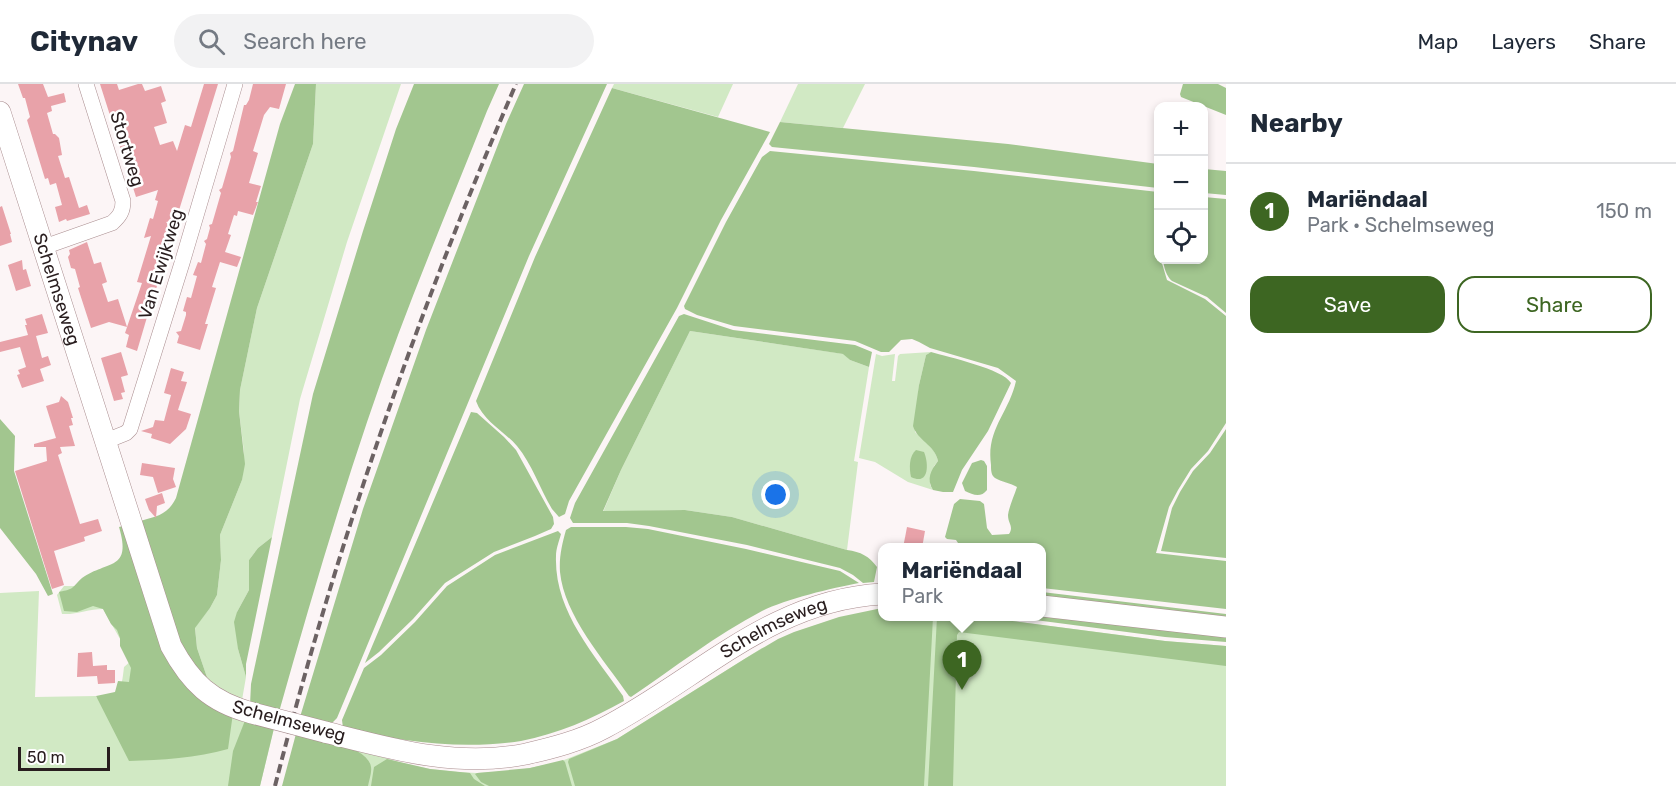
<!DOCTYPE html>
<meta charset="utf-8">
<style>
:root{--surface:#fff;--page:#f2f2f3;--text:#1f2937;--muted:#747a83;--line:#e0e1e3;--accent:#3d6622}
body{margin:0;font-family:Rubik,sans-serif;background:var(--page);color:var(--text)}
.controls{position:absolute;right:18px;top:18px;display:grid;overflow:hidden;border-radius:12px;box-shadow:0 3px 9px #0003}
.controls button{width:54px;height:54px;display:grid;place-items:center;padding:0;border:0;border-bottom:2px solid var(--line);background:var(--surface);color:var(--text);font:30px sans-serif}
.scale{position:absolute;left:18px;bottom:15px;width:92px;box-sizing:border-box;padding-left:6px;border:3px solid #281d1e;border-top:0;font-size:16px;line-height:21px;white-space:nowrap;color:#281d1e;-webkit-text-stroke:4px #fff;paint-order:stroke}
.you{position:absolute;left:776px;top:411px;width:21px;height:21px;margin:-15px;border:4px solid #fff;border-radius:50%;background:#1a73e8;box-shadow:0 0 0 9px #1a73e833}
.badge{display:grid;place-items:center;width:39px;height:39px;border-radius:50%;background:var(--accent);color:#fff;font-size:20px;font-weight:700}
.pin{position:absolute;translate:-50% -50px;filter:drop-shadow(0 2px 3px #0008)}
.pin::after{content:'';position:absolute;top:32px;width:21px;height:18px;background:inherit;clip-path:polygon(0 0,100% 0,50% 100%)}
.popup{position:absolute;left:878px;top:459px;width:168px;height:78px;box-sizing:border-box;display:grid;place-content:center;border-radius:12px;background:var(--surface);filter:drop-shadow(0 2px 4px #0005);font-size:20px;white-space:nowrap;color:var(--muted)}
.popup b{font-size:22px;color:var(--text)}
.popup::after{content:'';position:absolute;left:50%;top:100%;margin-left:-12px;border:12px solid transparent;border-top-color:var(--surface)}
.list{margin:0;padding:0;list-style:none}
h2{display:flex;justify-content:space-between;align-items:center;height:78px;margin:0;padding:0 24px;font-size:26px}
h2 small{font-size:20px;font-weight:400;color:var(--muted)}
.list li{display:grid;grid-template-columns:39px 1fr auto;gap:18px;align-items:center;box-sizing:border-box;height:96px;padding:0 24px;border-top:2px solid var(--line)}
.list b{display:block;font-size:22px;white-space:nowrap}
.list p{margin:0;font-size:20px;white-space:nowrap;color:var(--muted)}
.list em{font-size:20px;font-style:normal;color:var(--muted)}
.actions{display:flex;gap:12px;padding:18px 24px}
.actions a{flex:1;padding:14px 0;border:2px solid var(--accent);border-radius:18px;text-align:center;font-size:21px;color:var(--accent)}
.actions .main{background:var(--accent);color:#fff}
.icon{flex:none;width:33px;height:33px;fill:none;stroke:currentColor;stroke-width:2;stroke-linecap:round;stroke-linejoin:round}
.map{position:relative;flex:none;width:1226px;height:702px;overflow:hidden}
header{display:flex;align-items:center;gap:36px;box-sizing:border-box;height:84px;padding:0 30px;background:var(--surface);border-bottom:2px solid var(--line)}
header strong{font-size:28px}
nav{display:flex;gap:33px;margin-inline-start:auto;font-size:21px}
.search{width:420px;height:54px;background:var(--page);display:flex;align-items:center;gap:15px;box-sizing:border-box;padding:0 21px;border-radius:33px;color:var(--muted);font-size:22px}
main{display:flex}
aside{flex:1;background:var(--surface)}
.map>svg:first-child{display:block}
.green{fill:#d1e9c4}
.forest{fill:#a2c68f}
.building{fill:#e8a2a9}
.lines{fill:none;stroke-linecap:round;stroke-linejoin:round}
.minor-casing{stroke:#aa8e90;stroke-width:16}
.secondary-casing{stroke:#aa8e90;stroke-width:22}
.minor{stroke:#fff;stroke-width:15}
.secondary{stroke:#fff;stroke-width:21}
.rail{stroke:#6c6263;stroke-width:4;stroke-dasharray:9 4.5;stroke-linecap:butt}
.secondary-bridge-casing{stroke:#aa8e90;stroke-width:22;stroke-linecap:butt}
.secondary-bridge{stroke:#fff;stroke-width:21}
.labels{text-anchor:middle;stroke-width:5;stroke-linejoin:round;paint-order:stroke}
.street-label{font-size:18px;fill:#281d1e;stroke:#fff}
</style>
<header>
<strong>Citynav</strong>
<div class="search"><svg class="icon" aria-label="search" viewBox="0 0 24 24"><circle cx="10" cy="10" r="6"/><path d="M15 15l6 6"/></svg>Search here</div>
<nav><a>Map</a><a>Layers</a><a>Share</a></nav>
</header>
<main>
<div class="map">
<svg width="1226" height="702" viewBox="0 0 1226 702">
<rect width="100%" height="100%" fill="#fcf5f6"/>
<g class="green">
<path d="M316,0h85l-54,158 -47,157 -28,138 -14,11 -9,12v30l-12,22 1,37 8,28 -4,23 -31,-11 -14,-41 -2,-21 15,-19 7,-13 4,-35 -1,-25 22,-55 2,-28 -5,-41 1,-21 17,-82 56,-164z"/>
<path d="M614,0h119l-15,33 -106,-29z"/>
<path d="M798,0h67l-22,44 -63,-6z"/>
<path d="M690,247l154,23 6,6 19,7 -15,94 4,1 -11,88 -115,-33 -47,-7 -82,2 18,-42z"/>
<path d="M931,268l-5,3 -7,30 -4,47c9,8 20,16 23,29l-4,5 -4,19 3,5 -25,-8 -33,-20 -16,-4 17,-104 6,2 13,-2 -3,27h3l3,-25 2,-2z"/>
<path d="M64,502l83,1 31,82 97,55 -15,62h-260v-193l39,-2 -4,106 61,-1 1,2c24,-7 24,-5 27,-31l8,-7 -29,-51c-14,0 -27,6 -41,5l-5,-19z"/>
<path d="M882,532l100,1 183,24 61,5v140h-909l29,-40 56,17 28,6 28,3 19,1 38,-2 44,-9 58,-23 145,-91z"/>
</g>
<g class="forest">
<path d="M295,0h21l-3,60 -56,164 -17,82 -1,21 6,53 -3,16 -22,55 1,25 -4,35 -7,13 -15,20 2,20 14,41 -25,-28 -49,-139c19,-6 30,-6 39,-24l104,-374z"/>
<path d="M414,0h85l-12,27c-29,74 -61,149 -89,224 -46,123 -83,250 -119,377l-29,-7 1,-21 62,-290 50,-163 33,-102z"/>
<path d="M524,0h83l-78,172 -192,462 -7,7 -30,-8 63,-208 63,-179 80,-206z"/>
<path d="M1183,0h35l8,4v27l-45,-18 -1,-3z"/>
<path d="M612,4l158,44 -49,88 -44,88 -108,193 -4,13 -6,3 -7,-8c-12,-20 -20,-45 -35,-63 -13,-15 -34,-25 -41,-45l59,-144z"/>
<path d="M780,38l228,22 150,20v24l-184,-21 -202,-20 -3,-3z"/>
<path d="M770,67l204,20 184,21v68h3l6,20 38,19 21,17v107l-18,28 -17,18 -13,21 -9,17 -13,46 70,8v48l-184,-21v-40l-85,-1 1,-4 -2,-3 -9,-1 -2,-2 9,-33 6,-5 20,2 4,3 3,24 5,7 17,-1c5,-8 -1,-10 -1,-19 1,-8 6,-19 9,-28 -6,-4 -16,-5 -22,-9 -4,-3 -4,-8 -4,-13 -5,-36 18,-52 25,-84l-18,-13 -68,-20 -11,-6 -7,-3 -11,1 -12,12h-8l-26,-11 -121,-15 -37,-11 -12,-6 -1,-3 42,-84 36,-65z"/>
<path d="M1204,85l22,2v24l-22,-2z"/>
<path d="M1204,113l22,2v114l-19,-16 -35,-16c-6,-5 -8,-14 -9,-21h41z"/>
<path d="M684,230l49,16 122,15 17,7 -3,15 -19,-7 -7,-6 -153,-23 -69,139 -18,41 82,-1 47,7 115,33c14,2 22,6 30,17l-3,15 -11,1 -10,-8 -13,-7 -93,-23 -98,-19 -22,-3h-54l-3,-5 5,-15 104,-187z"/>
<path d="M931,268c17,5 72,17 80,31l-23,48 -26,39 -9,22h-10l-10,-2c-7,-11 -2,-20 5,-29 -3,-16 -21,-21 -25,-35l6,-41 7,-30z"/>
<path d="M471,328l6,1 27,24 12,13 37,67 1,7 -3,5 -16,7 -41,16 -49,31 -32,36 -34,33 -14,11z"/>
<path d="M0,335l15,17 -1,35 39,123 -5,2 -12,-22 -36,-46z"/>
<path d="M1226,345v129l-65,-7 11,-43 8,-16 13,-21 17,-18z"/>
<path d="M916,366l8,2c5,12 5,34 -13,25 -2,-9 -2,-21 5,-27z"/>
<path d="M981,376l3,1 3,5v24c-6,8 -14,5 -22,1l-3,-8 10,-20z"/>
<path d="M127,441l35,111 71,77 -5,36c-31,9 -67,11 -99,12l-33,-65 19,-4 3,-11 11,1 2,-14 -11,-22v-8l-3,-8 -6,-6 -8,-15 -10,-3 -16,6 -13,-1 -5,-19c4,-1 10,-2 13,-4 4,-3 6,-7 10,-10 26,-18 50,-7 37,-51z"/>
<path d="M571,443h55l22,2 98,20 94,22 19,12c-27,5 -73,16 -97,28 -46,24 -88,57 -131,86l-2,-1c-25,-36 -65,-81 -69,-124 -1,-15 2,-28 6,-42z"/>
<path d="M558,447l3,3c-2,7 -5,15 -5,22 -2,55 38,98 67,140l1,5c-32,18 -67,33 -103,40 -59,9 -120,1 -178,-13l-1,-8 22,-52 17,-13 34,-33 32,-36 48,-31z"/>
<path d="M272,453l-26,127v13l-8,-28 -4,-27 3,-10 12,-22v-30l9,-12z"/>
<path d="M1042,508l184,22v6l-184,-20z"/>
<path d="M882,524v8l51,1 -9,169h-349l-7,-24 1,-3 48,-20 129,-81 32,-19 16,-7 45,-15z"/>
<path d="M1042,532l184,17v9l-61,-5 -152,-20z"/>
<path d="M937,533h45l183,24 61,5v20l-267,-34 -2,3 -4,151h-25z"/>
<path d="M246,634l29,6 -15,62h-32l5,-35z"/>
<path d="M297,646c17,5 72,17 74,37 1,6 -2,13 -3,19h-86z"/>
<path d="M387,675l43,10 40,4 4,6 11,7h-114l3,-19z"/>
<path d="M563,676l2,2 7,24h-83l-8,-4 -6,-8 2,-1 53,-5z"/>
</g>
<g class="building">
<path d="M18,0h25l5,13 16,-4 2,9 -15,4 1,5 -5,2 6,21h2l4,4 3,17 -4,1 7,22 4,-1 10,31 8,-3 3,9 -23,7 -1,-2 -7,3 -4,-15 7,-2 -6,-22 -6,2 -2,-7 -3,1 -18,-59 3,-3 -5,-19h-2z"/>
<path d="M100,0h17l2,6 19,-6h4l3,7 16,-5 5,15 -5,2 6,20 -13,4 6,18 13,-4 4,10 8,-26 6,2 13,-43h14l-42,136 -10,2 7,8 -10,38h-1l-11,39h-1l-13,44 -11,-4 3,-12 -4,-2 17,-50 -5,-1 14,-46 -7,2 6,-20 3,1 5,-18 -3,-1 3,-10 -22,7z"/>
<path d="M253,0h33l-7,25 -9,-2 -6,8 -11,36 5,2 -9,30 12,3 -5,16h2l-5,13 -15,-4 -1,5 -3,-1 -6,19 3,1 -6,17 16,5 -4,10 -17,-5 -8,25 4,1 -11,36h3l-8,26 -23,-7 2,-7 -3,-4 5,-1 5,-16v-3l-3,-1 4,-14 4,1 6,-22 -4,-1 5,-13 3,1 5,-19 -2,-3 3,-2 3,-11 -1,-3 3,-1 9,-31 -2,-3 3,-2 9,-31 -1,-4 3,-2 11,-46h2l3,-5z"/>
<path d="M2,122l9,28h-1l2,8 -12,4v-39z"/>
<path d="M87,158l7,22 7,-2 1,4 5,16 -5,2 6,18 10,-3 9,28 -18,-5 -18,6 -13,-40 2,-1 -5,-18 -4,-1 -3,-11 2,-3 -1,-4z"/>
<path d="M22,176l1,10 3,-1 5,17 -15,5 -8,-26z"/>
<path d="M42,230l6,19 -12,3 6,22 6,-2 3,9 -11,4 4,12 -22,7 -5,-13 3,-1 -2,-4 8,-3 -6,-20 -20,5v-10l28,-7 -3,-10h2l-2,-6z"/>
<path d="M121,268l7,23 -7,2 4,15 -4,1 2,6 -9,2 -13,-43z"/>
<path d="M171,284l13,4 -3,9 6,1 -9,28 13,4 -5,15 -16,15 -19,-6 1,-4 -11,-3 12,-4 2,-7 9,1 7,-26 -7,-2z"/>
<path d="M61,312l7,6 5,16h-2l2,7 -4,1 6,20 -15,1 2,6 -4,2 22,69 18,-5 4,12 -18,6 1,4 -31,10 10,34 -12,4 -37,-118 32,-10 -1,-14h-12v-3l22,-6 -10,-32 13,-4z"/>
<path d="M142,379l33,5 -2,11 3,8 -18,6 -5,-16 -13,-2z"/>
<path d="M162,409l3,10 -8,3 -1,12 -7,-8 -4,-11z"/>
<path d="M907,443l18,4 -3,17h-19z"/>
<path d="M92,568l1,14 14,-1v5h8v13l-17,1 -1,-8 -20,1 1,-24z"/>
</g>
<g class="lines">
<g class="minor-casing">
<g id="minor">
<path d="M44,163l68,-24c8,-7 11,-12 11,-22l-37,-117"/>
<path d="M106,357l20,-8 4,-4 52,-166 53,-179"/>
</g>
</g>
<g class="secondary-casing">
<g id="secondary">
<path id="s1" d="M0,28l171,534c20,37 40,56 81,67"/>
<path d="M1042,522l184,21"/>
<path id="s2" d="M325,648c67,17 131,36 201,22 26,-6 54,-13 78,-26 93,-48 166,-128 278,-134"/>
</g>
</g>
<use href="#minor" class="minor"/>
<use href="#secondary" class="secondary"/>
<path class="rail" d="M275,702c61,-240 143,-475 241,-702"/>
<g class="secondary-bridge-casing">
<path id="secondary-bridge" d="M252,629l73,19"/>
</g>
<use href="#secondary-bridge" class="secondary-bridge"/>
</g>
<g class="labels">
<g class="street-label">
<text transform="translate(127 65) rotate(73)" y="6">Stortweg</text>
<text transform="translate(161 180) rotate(-73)" y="6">Van Ewijkweg</text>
<text dy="6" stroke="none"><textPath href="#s1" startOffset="186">Schelmseweg</textPath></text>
<text dy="6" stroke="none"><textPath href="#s2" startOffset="484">Schelmseweg</textPath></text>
<text transform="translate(289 637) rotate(15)" y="6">Schelmseweg</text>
</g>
</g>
</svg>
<div class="controls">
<button>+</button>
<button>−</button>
<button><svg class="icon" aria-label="locate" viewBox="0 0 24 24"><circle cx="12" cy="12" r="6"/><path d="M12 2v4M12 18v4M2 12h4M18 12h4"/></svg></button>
</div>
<div class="scale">50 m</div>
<div class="you"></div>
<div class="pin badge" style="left:962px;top:606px">1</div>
<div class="popup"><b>Mariëndaal</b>Park</div>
</div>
<aside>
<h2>Nearby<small></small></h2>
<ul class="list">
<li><span class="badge">1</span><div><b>Mariëndaal</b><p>Park · Schelmseweg</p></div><em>150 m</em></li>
</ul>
<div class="actions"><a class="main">Save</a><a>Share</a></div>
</aside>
</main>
